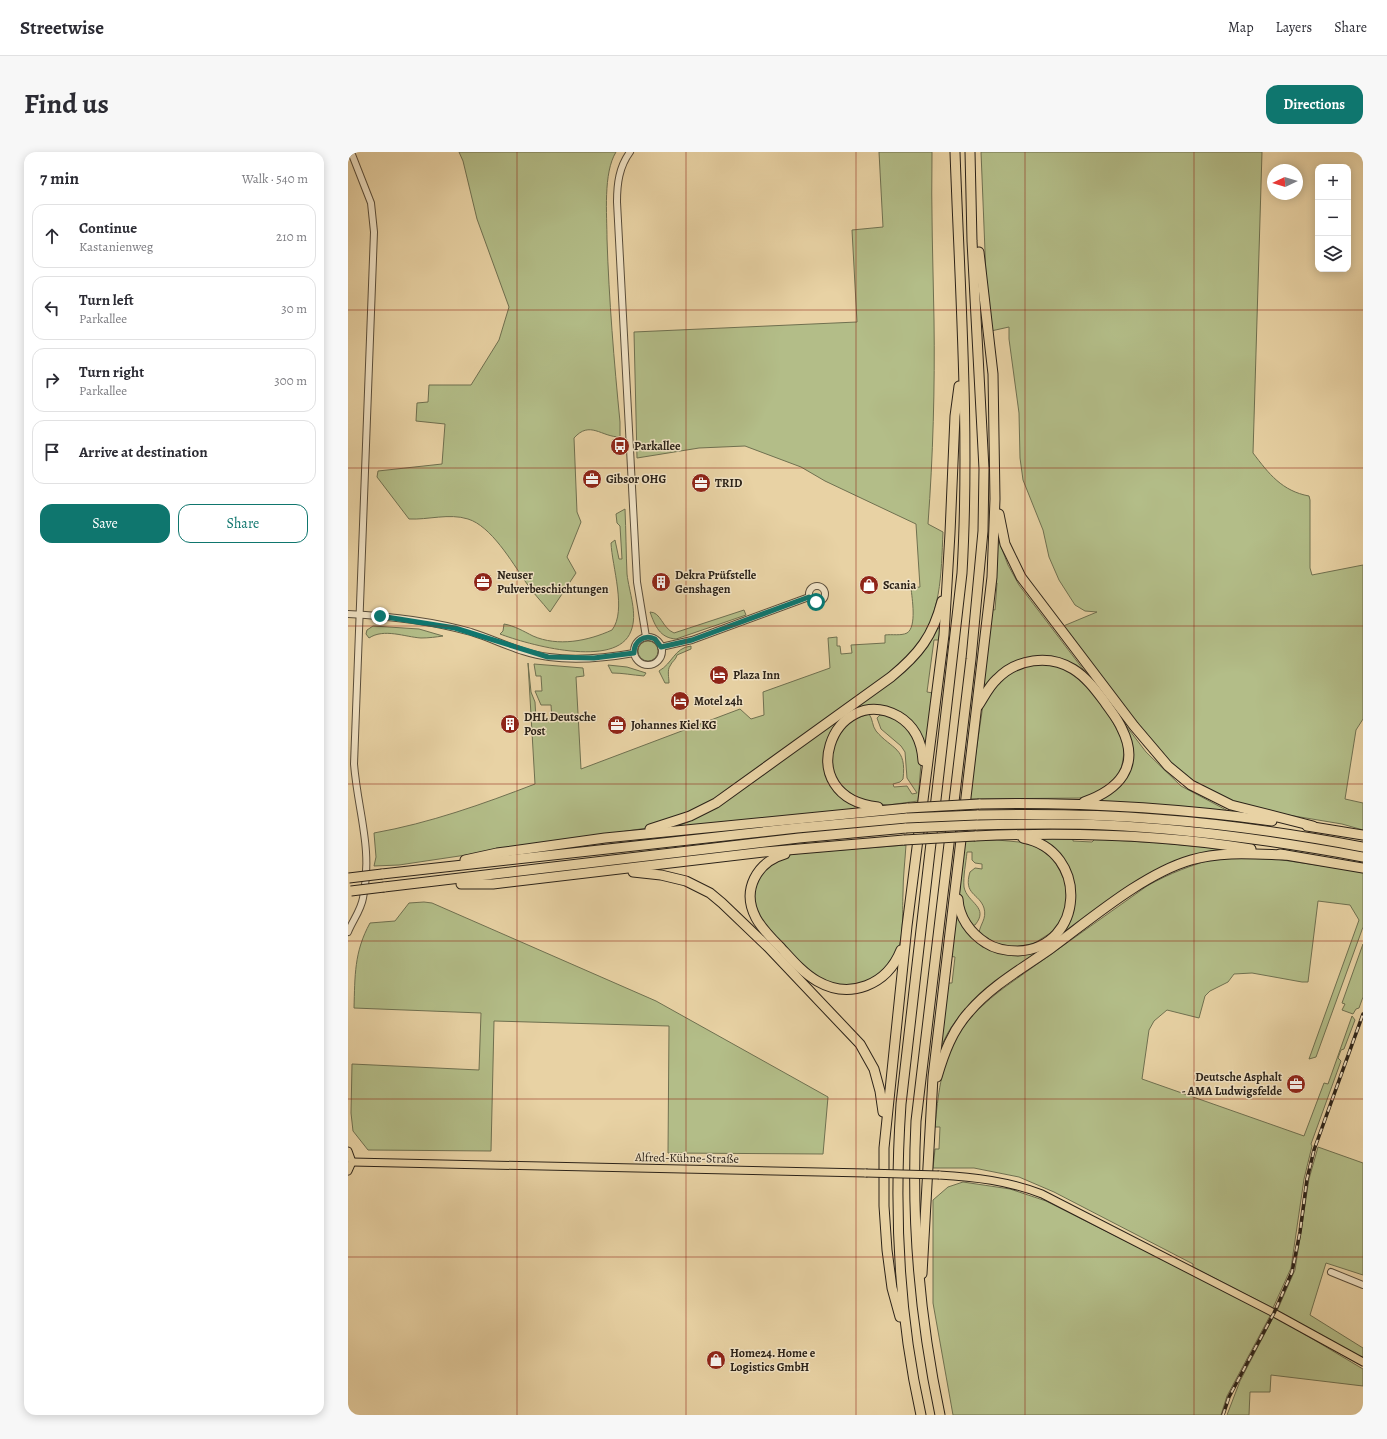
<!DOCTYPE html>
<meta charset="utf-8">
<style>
:root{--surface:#fff;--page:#f7f7f7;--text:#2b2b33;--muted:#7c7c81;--line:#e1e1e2;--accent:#0f766e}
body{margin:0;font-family:Alegreya,serif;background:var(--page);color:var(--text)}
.controls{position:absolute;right:12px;top:12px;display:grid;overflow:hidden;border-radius:8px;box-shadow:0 2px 10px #0003}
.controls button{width:36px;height:36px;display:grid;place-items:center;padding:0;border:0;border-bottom:1px solid var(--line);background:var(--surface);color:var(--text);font:20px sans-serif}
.compass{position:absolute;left:919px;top:12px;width:36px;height:36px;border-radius:50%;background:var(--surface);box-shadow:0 2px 10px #0003;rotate:266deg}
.stop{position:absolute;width:12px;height:12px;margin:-9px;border:3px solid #0f766e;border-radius:50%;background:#fff}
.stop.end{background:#0f766e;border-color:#fff;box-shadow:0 1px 4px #0008}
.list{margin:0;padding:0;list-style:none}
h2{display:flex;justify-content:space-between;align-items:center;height:52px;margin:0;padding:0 16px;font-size:17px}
h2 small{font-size:13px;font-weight:400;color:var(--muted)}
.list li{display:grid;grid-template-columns:26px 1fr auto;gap:12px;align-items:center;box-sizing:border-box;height:64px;margin:0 8px 8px;padding:0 8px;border:1px solid var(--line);border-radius:12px}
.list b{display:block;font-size:15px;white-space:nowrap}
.list p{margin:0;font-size:13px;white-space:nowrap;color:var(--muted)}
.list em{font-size:13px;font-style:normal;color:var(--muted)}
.actions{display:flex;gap:8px;padding:12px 16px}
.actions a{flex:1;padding:9px 0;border:1px solid var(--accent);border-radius:12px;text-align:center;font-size:14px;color:var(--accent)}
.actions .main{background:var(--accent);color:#fff}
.icon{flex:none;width:22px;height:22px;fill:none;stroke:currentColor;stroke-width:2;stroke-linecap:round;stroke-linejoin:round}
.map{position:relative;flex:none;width:1015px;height:1263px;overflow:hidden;border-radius:12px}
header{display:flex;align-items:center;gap:24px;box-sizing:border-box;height:56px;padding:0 20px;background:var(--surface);border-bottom:1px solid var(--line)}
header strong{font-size:19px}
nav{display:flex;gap:22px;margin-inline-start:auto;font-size:14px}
.intro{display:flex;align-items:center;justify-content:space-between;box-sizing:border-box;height:96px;padding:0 24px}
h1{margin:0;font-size:28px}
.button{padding:10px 18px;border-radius:12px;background:var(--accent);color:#fff;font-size:14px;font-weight:700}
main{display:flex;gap:24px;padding:0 24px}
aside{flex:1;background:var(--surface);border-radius:12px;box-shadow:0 2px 10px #0003}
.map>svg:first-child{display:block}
.green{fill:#b3bd88;stroke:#6f7050}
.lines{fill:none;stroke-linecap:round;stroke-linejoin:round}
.minor-casing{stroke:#5a4e3b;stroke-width:8}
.major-casing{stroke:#2b2218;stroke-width:9}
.highway-casing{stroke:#2b2218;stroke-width:11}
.minor{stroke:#f0e2c4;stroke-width:6}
.major{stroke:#e8d2a4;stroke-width:7}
.highway{stroke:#e8d2a4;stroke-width:9}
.rail-casing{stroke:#2b2218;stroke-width:3.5}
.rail{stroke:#f0e2c4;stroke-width:2;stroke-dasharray:6;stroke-linecap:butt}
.major-bridge-casing{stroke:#2b2218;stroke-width:9;stroke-linecap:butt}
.highway-bridge-casing{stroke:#2b2218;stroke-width:11;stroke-linecap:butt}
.major-bridge{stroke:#e8d2a4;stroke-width:7}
.highway-bridge{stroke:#e8d2a4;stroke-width:9}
.route{stroke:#0f766e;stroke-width:5}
.grid{fill:none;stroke:#8f2418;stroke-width:1;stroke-opacity:0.55}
.labels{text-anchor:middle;stroke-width:3;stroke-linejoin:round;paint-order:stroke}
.poi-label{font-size:12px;font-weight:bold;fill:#2b2218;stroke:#f0e2c4;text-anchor:start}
.street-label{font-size:12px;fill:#2b2218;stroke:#f0e2c4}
</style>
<header>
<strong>Streetwise</strong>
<nav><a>Map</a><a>Layers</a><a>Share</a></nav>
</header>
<div class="intro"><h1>Find us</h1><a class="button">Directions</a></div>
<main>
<aside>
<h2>7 min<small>Walk · 540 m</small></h2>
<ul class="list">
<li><svg class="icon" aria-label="ahead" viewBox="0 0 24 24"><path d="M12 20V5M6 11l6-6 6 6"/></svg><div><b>Continue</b><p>Kastanienweg</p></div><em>210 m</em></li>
<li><svg class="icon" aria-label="left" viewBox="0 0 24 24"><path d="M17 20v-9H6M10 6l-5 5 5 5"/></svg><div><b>Turn left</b><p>Parkallee</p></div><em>30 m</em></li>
<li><svg class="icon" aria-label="right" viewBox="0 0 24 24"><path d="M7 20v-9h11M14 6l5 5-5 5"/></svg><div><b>Turn right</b><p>Parkallee</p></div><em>300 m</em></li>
<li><svg class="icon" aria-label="arrive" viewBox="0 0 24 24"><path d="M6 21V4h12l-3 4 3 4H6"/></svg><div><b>Arrive at destination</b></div></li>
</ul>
<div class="actions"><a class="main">Save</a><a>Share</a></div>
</aside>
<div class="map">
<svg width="1015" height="1263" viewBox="0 0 1015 1263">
<rect width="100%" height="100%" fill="#e8d2a4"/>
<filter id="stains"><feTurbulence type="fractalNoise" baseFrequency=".005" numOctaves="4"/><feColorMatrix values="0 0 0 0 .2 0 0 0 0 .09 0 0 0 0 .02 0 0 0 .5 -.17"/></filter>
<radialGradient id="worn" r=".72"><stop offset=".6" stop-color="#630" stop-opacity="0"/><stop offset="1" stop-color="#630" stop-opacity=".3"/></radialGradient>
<g class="green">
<path d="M111,0h157c-13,21 -9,63 -9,87 2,61 7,122 13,183v15c-19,0 -30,-17 -46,1l3,74 4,10 -14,35 9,16 -26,39c-8,-10 -18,-20 -25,-31 -13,-19 -34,-55 -57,-62 -19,-6 -40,1 -59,0l-32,-42 1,-6 64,-7 3,-40 -29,-3 1,-18 11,-1 1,-17h42l28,-45 10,-33 -32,-88 -14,-58z"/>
<path d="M531,0h53c-1,56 1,112 2,168 1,67 -1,136 -6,204l15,8c-2,42 -1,84 -30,119 -6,7 -14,13 -20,19l-175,128 -27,15 -44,15 -248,37 -25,1 2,-9 -2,-24c56,-10 109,-29 161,-49l-7,-121 3,29 4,10 1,18 16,-1 -1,-14h-10l-6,-14h7l-1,-15h-5l-2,-12 49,4 1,8 -8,1 5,92 159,-60 11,10 13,-4 -1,-23 67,-24 -2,-30 9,-1v9h3l1,8 11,-1 -1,-8 34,-2v-8c7,-1 16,1 22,-2 10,-6 5,-35 4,-45l9,-1 -4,-63 -91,-43 -24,-14 -56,-21 -46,2 -62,10 -3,-126 223,-10 -5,-92 31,-3z"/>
<path d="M633,0h281l-9,301c16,21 29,38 56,43l1,4v68l2,7 51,-10v154l-7,11 -11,69 18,4v27l-21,-6 -84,-14 -49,-17 -40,-29 -108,-137 36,-15 -12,-1 -10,-6 -16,-25 -10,-23 -6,-27 -20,-50 -3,-22 -1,-45 -10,-74v-12l-18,4 -5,-55z"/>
<path d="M277,357c1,22 1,44 2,65 2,18 11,40 4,57 -14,39 -105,13 -131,3l3,-3 1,-7c11,2 19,7 29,12 25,11 55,5 79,-6 15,-19 0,-64 -1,-87l4,-3 4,19h3l-2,-33 -3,-3 -1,-9z"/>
<path d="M648,381l12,32 11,20 127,167 35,34 49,26 -133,-11 17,-11 16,-28 -21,-57 -50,-45 -56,9 -13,10 -7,10 7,-80 5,1 2,-27h-4z"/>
<path d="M396,458l2,5 -70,24c-16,-1 -21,-13 -26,-27 11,0 12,16 24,21z"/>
<path d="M25,474l46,3 24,7c-7,1 -14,2 -22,2 -16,-1 -37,-10 -52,0l-3,-4 1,-4z"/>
<path d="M590,476l2,1 -1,11h-5l-7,52 6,1 -7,54 -5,-9 -40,-30 -47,20c-19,28 -9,66 23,79l1,2 -190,21 20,-8 30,-16 178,-128c18,-14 32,-29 42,-50z"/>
<circle cx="300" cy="499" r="10"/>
<path d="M343,494v3l-14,6c-1,5 -5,6 -7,11 -3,4 -1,12 -1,17h-4l-6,-12c14,-8 15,-23 32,-25z"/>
<path d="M696,512l15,3 13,6 17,16 20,26 14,26 1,12 -3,18 -13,16 -24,11 -115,1 14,-94 19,-28 24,-12z"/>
<path d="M260,513l19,2 19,6 -2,3c-12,-1 -21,-3 -32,-3z"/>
<path d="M521,562c4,5 3,12 7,17 16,19 31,16 27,48l-3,3 -7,2 1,3 13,-1 5,8 5,-1 -10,-15 -2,-26 -4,-6 -20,-17 -4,-11 3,-3h11l21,17 9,31 -3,38 -30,4 -26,-3 -28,-22 -3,-33 19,-27z"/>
<path d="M693,685l32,1v3l19,1 3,-3 67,4 62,6c-58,7 -96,40 -142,72 -34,25 -68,49 -101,73 -18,16 -34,34 -41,57l7,-68h5l3,-26 -6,-1 6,-47 39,42 52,-6 28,-47 -28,-55 -5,-3z"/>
<path d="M649,688l33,3 23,14 14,28 -1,24 -8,16 -6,7 -19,12 -19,3 -21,-4 -14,-10c1,-9 8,-14 5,-25 -5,-15 -21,-13 -14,-36l5,-4 7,1v-5l-7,-1 -3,-3v-8h-5c-1,11 -4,24 -3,35 3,16 26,20 11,38l-4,1 -12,-27 5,-58z"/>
<path d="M558,693c-1,16 -3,32 -3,48 -1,22 2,45 -9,66 -6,9 -15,16 -25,21 -36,19 -61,-10 -84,-34 -10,-10 -22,-20 -28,-32 -10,-20 1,-45 20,-55 15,-7 34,-6 50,-8 26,-2 53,-4 79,-6z"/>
<path d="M869,706h52l94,14v55l-47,130 -7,2 50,-139 -9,-15 -32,-4 -10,81h-6l-50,-9 -18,1 -6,8 -18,9 -5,5 -6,22 -32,-8 -13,11 -5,9 -7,49 162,57 20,-53 4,1 24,-68 3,4 -11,29 -3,1 -3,8 3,3 -30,83 1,2 -8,33 -13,89 -18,40 -80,-41v-3l-139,-72 -35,-15 -45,-9h-41l2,-19h4l1,-22h-5c6,-67 14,-98 70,-140l142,-101c23,-13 45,-21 70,-28z"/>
<path d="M76,750l8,1 224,98 172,96 -5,57 -155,-1 1,-127 -175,-5 -3,130 -123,-1 -15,-19 -2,-18 1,-49 127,6 2,-57 -127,-5c1,-32 0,-56 16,-85l25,-2 14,-18z"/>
<path d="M1015,792v53l-4,11 -3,1 -3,5 -11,-4 3,-6 -3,-1z"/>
<path d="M970,995l45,16v112l-37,-12 -16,52 53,33v12l-86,-49 18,-41 14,-91z"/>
<path d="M615,1030l47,7 36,12 225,113 -44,82 -6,19h-268l-20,-112v-103l15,-13z"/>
<path d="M926,1164l89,53v17l-92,-11 -1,17h-20l-1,23h-22l13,-34z"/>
</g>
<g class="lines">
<g class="minor-casing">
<g id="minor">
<path d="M282,0c-11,15 -13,32 -13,50l20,380 9,55"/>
<circle cx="469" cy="442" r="8"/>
<path d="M0,462c41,2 84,7 123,18 26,8 51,22 78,25 29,4 57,1 85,-4"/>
<circle cx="300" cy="499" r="14"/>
<path d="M313,495l31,-7 117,-43"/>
<path d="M0,780c5,-12 13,-22 15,-34 10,-50 -5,-85 -9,-134l20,-532 -3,-29 -20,-51"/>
<path d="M983,1120l32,13"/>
</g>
</g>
<g class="major-casing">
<g id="major">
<path d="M0,999l4,11 -4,9"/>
<path d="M4,1010l514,11"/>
<path d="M591,1023c36,2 69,6 103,19l232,119 89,49"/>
</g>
</g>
<g class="highway-casing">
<g id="highway">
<path d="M651,362l6,30 16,33 113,149 34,40 23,19 40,20 82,21"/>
<path d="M630,554c6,-9 11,-20 19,-27 19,-20 52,-25 76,-10 13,8 22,20 31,32 6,9 14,18 18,28 19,38 -4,61 -38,73"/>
<path d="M631,652c98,-2 196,4 293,17"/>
<path d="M530,655c-89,-10 -45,-126 20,-91 17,10 24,26 25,45"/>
<path d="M629,663c60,-1 119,-1 179,4 70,5 138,15 207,28"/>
<path d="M628,673c43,-1 85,-2 128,0 87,4 173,16 259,32"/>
<path d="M959,674l56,9"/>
<path d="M302,677l40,-13 26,-13 175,-126c28,-23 42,-41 51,-76"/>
<path d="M627,684c91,-4 185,-2 276,13"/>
<path d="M437,702c-28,8 -44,36 -29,64 6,11 16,21 25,30 11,12 22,25 36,33 33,19 70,4 84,-31"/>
<path d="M932,702l83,14"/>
<path d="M117,708l32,-7 108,-15 303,-30"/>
<path d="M285,720l28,3 25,6 24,12 12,10 46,44 92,97 14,25 6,22 3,21"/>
<path d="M34,722l415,-46 110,-10"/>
<path d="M113,732h32l271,-32 140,-12"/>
<path d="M36,735l415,-49 107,-10"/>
<path d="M610,747c1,18 12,34 28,44 9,6 20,8 32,8 67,-3 72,-100 5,-113"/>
<path d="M589,925c7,-24 15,-46 32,-65 22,-26 54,-44 81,-63 41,-30 93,-75 141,-89 30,-9 63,-6 94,-5"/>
<path d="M574,1122l11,-197 59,-500 3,-78 -2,-125 -14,-122"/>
<path d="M552,1165l-8,-29 -5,-38 -3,-44v-58l23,-222 37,-291 6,-102 5,-117 4,-30"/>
<path d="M573,1263c-23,-102 -27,-207 -20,-311l61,-531c8,-140 -2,-281 -7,-421"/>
<path d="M592,1263c-21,-99 -29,-193 -24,-294l55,-462 12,-128 1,-62 -12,-228 -2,-89"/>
</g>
</g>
<use href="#minor" class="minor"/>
<use href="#major" class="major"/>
<use href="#highway" class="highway"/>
<g class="rail-casing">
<path id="rail" d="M875,1263l6,-18 45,-84 18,-41 8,-40 7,-53 7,-29 49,-136"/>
</g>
<use href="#rail" class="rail"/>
<g class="major-bridge-casing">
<path id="major-bridge" d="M518,1021l73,2"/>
</g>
<g class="highway-bridge-casing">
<g id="highway-bridge">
<path d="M560,656l71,-4"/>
<path d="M559,666l70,-3"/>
<path d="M558,676l70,-3"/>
<path d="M556,688l71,-4"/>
<path d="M1,726l33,-4"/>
<path d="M3,739l33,-4"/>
</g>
</g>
<use href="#major-bridge" class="major-bridge"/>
<use href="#highway-bridge" class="highway-bridge"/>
</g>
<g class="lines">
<path class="route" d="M32,464l75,12 93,29 46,1 40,-5c0,-12 10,-19 21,-14l6,8 31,-7 117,-43 7,5"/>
</g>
<path class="grid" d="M169,0v1263M338,0v1263M508,0v1263M677,0v1263M846,0v1263M0,158h1015M0,316h1015M0,474h1015M0,632h1015M0,789h1015M0,947h1015M0,1105h1015"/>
<defs>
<g id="bus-disc" transform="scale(1)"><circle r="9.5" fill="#8f2418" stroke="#f0e2c4"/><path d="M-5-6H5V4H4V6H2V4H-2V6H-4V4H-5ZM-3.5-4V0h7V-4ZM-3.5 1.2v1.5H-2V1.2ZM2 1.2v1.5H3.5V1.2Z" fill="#fff"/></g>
<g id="office-disc" transform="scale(1)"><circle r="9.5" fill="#8f2418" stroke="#f0e2c4"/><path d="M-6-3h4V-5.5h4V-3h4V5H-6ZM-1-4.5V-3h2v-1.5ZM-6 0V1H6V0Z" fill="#fff"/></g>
<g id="building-disc" transform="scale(1)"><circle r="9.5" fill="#8f2418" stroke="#f0e2c4"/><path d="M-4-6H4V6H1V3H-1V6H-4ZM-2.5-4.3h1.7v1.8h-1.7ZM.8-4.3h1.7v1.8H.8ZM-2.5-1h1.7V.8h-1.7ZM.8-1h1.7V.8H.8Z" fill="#fff"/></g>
<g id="shop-disc" transform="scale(1)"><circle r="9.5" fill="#8f2418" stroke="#f0e2c4"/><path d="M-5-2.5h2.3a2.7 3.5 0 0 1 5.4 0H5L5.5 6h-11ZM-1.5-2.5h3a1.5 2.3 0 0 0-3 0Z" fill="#fff"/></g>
<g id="hotel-disc" transform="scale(1)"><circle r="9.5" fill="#8f2418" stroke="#f0e2c4"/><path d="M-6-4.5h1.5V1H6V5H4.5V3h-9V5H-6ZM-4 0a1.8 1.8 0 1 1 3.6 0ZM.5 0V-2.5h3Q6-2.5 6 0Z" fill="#fff"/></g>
</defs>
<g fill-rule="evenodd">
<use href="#bus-disc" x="272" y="294"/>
<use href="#office-disc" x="244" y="327"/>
<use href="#office-disc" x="353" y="331"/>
<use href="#office-disc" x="135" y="430"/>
<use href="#building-disc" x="313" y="430"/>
<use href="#shop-disc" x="521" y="433"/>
<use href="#hotel-disc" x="371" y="523"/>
<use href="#hotel-disc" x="332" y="549"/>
<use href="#building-disc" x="162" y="572"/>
<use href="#office-disc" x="269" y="573"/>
<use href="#office-disc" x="948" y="932"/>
<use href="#shop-disc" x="368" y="1208"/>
</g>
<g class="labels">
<g class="poi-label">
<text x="286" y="298">Parkallee</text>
<text x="258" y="331">Gibsor OHG</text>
<text x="367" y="335">TRID</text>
<text x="149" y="427">Neuser<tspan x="149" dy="14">Pulverbeschichtungen</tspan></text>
<text x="327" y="427">Dekra Prüfstelle<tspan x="327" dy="14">Genshagen</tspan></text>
<text x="535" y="437">Scania</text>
<text x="385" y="527">Plaza Inn</text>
<text x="346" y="553">Motel 24h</text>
<text x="176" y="569">DHL Deutsche<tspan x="176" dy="14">Post</tspan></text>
<text x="283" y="577">Johannes Kiel KG</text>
<text x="934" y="929" text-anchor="end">Deutsche Asphalt<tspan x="934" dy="14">- AMA Ludwigsfelde</tspan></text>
<text x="382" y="1205">Home24. Home e<tspan x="382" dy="14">Logistics GmbH</tspan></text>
</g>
<g class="street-label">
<text transform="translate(339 1006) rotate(1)" y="4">Alfred-Kühne-Straße</text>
</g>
</g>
<rect width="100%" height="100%" filter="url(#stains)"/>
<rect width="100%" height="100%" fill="url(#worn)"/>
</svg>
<div class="controls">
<button>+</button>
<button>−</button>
<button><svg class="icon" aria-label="layers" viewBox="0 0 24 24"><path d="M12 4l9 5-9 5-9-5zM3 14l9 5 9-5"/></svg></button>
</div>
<svg class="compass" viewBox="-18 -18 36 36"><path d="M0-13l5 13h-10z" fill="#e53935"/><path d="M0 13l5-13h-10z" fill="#7c7c81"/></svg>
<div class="stop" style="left:468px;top:450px"></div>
<div class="stop end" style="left:32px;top:464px"></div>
</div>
</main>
